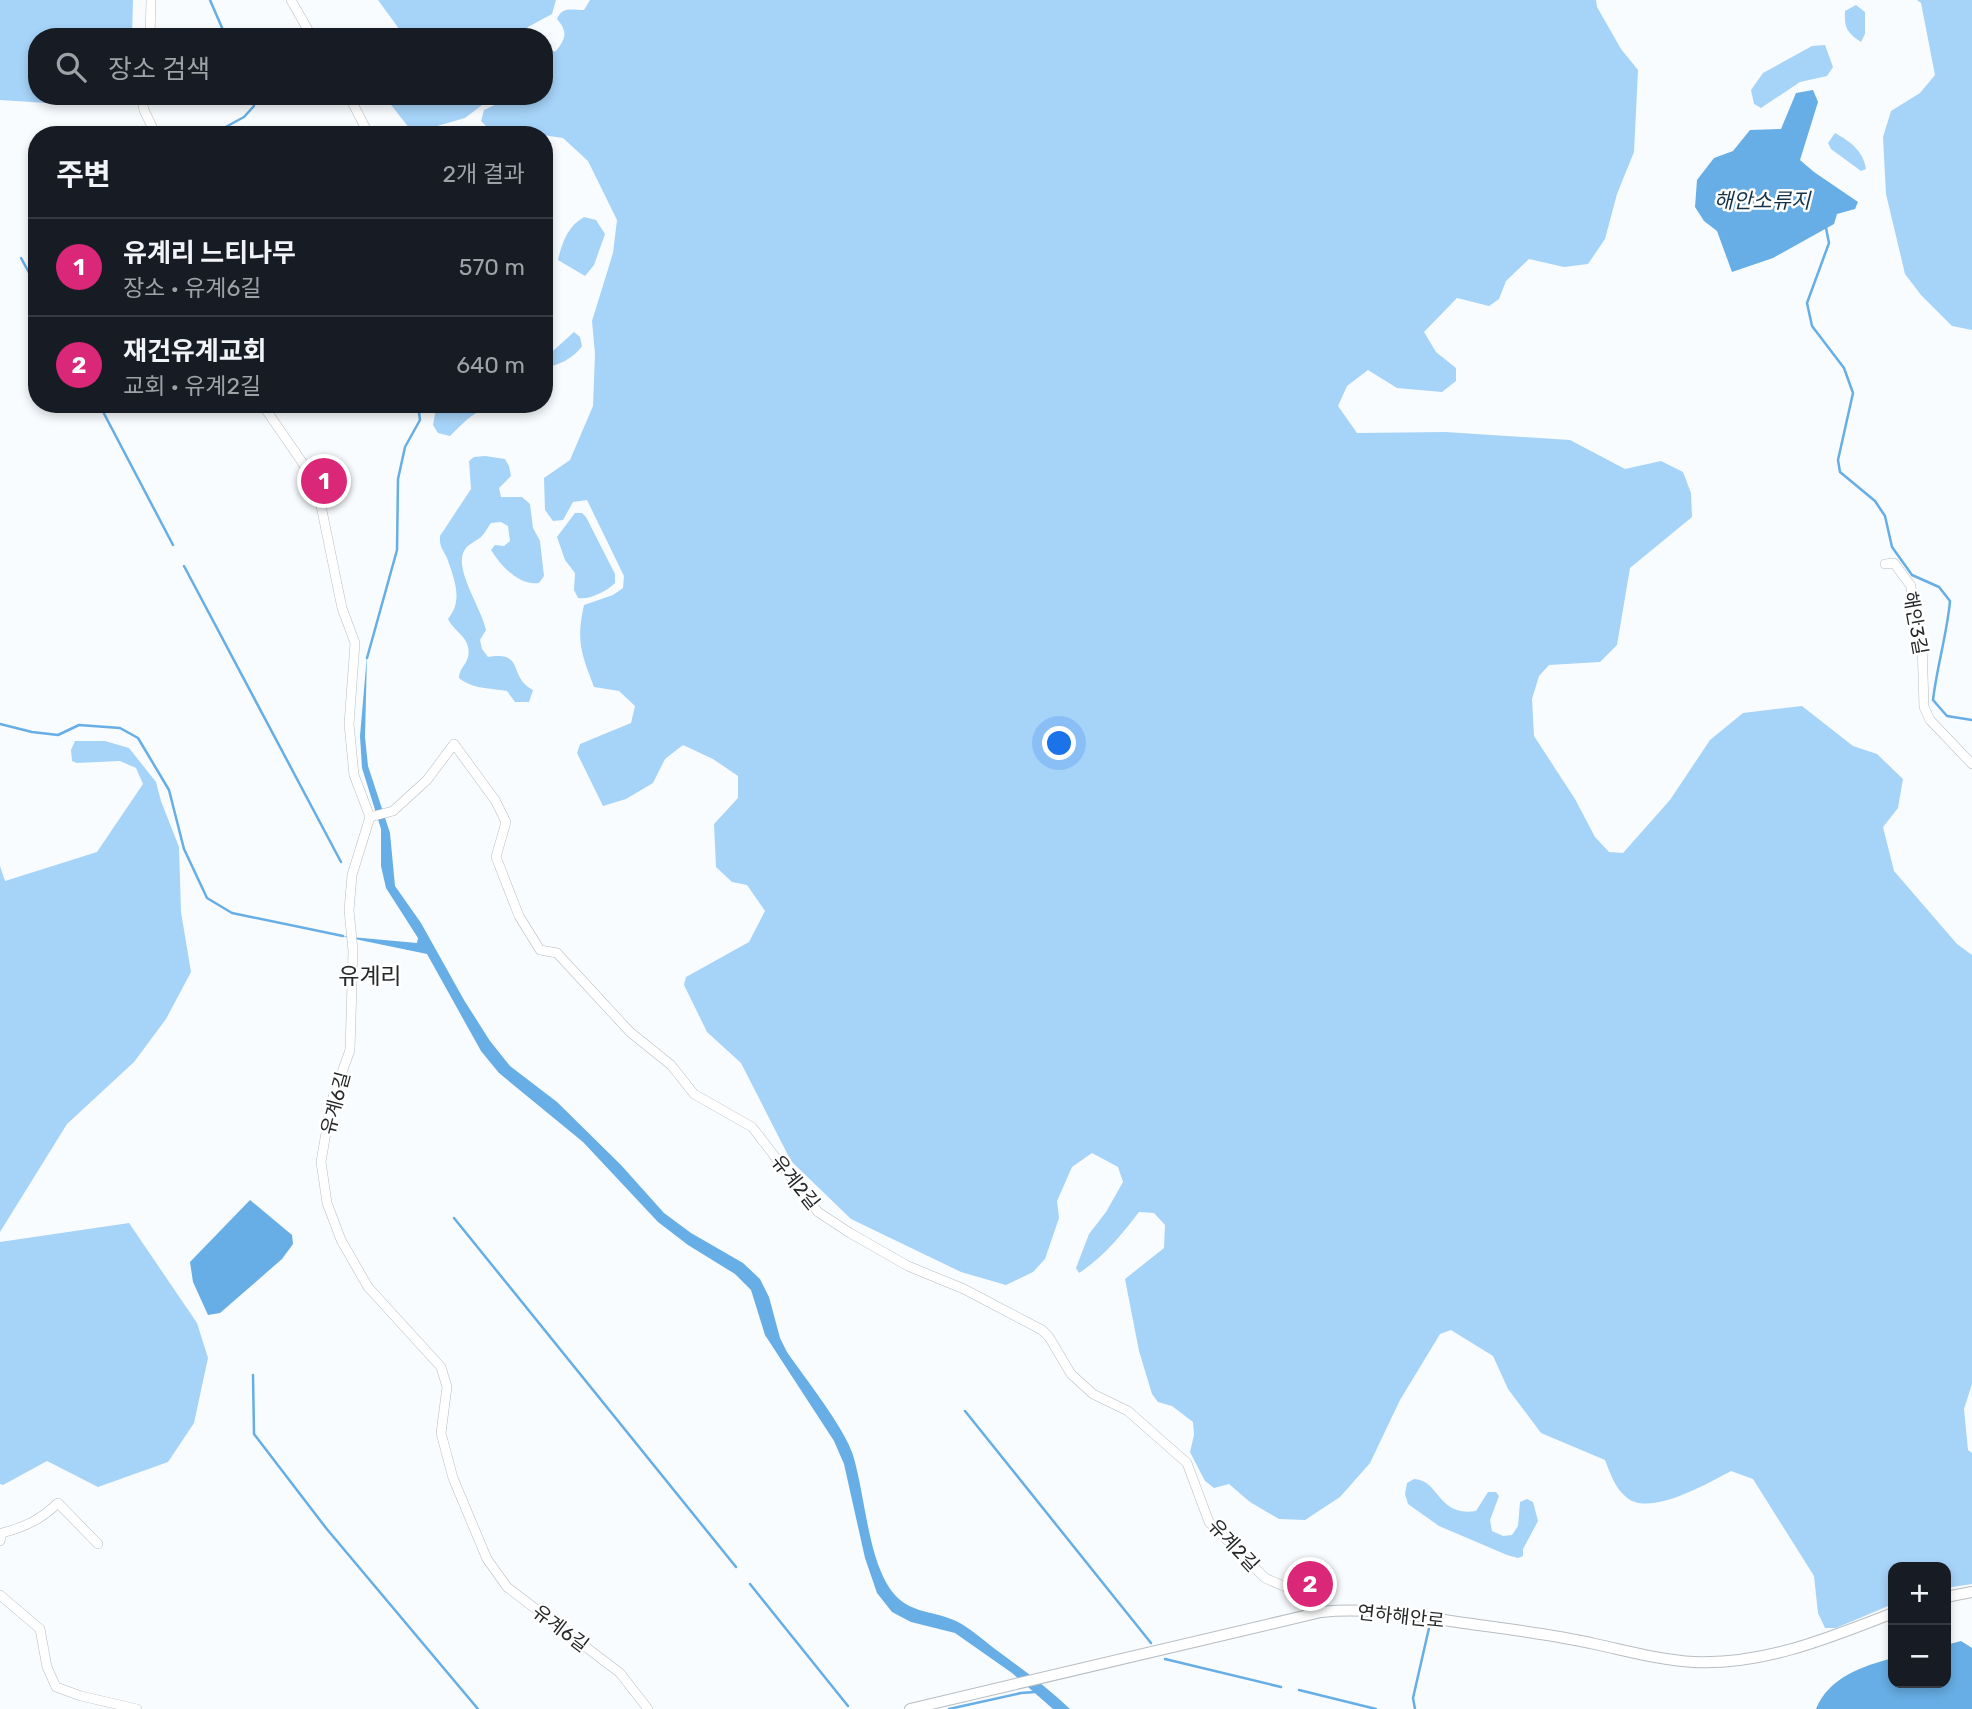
<!DOCTYPE html>
<html lang="ko">
<meta charset="utf-8">
<style>
:root{--surface:#171b24;--page:#242831;--text:#f1f3f6;--muted:#9ea1a6;--line:#363941;--accent:#db2777}
body{margin:0;font-family:Rubik,"Noto Sans KR",sans-serif;background:var(--page);color:var(--text)}
.controls{position:absolute;right:21px;bottom:21px;display:grid;overflow:hidden;border-radius:14px;box-shadow:0 4px 10px #0003}
.controls button{width:63px;height:63px;display:grid;place-items:center;padding:0;border:0;border-bottom:2px solid var(--line);background:var(--surface);color:var(--text);font:35px sans-serif}
.you{position:absolute;left:1060px;top:744px;width:24px;height:24px;margin:-18px;border:5px solid #fff;border-radius:50%;background:#1a73e8;box-shadow:0 0 0 10px #1a73e833}
.badge{display:grid;place-items:center;width:46px;height:46px;border-radius:50%;background:var(--accent);color:#fff;font-size:23px;font-weight:700}
.pin{position:absolute;translate:-50% -50%;border:4px solid #fff;box-shadow:0 2px 7px #0006}
.list{margin:0;padding:0;list-style:none}
h2{display:flex;justify-content:space-between;align-items:center;height:91px;margin:0;padding:0 28px;font-size:30px}
h2 small{font-size:23px;font-weight:400;color:var(--muted)}
.list li{display:grid;grid-template-columns:46px 1fr auto;gap:21px;align-items:center;box-sizing:border-box;height:98px;padding:0 28px;border-top:2px solid var(--line)}
.list b{display:block;font-size:26px;white-space:nowrap}
.list p{margin:0;font-size:23px;white-space:nowrap;color:var(--muted)}
.list em{font-size:23px;font-style:normal;color:var(--muted)}
.icon{flex:none;width:38px;height:38px;fill:none;stroke:currentColor;stroke-width:2;stroke-linecap:round;stroke-linejoin:round}
.map{position:relative;flex:none;width:1972px;height:1709px;overflow:hidden}
.search{position:absolute;background:var(--surface);box-shadow:0 4px 10px #0003;left:28px;top:28px;width:525px;height:77px;display:flex;align-items:center;gap:18px;box-sizing:border-box;padding:0 24px;border-radius:28px;color:var(--muted);font-size:26px}
.panel{position:absolute;background:var(--surface);box-shadow:0 4px 10px #0003;left:28px;top:126px;width:525px;height:287px;border-radius:28px}
.map>svg:first-child{display:block}
.green{fill:#a6d3f8}
.water{fill:#66aee5}
.lines{fill:none;stroke-linecap:round;stroke-linejoin:round}
.stream{stroke:#66aee5;stroke-width:2.5}
.minor-casing{stroke:#b6bdc2;stroke-width:10}
.tertiary-casing{stroke:#b6bdc2;stroke-width:12}
.minor{stroke:#fff;stroke-width:9}
.tertiary{stroke:#fff;stroke-width:10}
.labels{text-anchor:middle;stroke-width:5;stroke-linejoin:round;paint-order:stroke}
.street-label{font-size:19px;fill:#26282a;stroke:#fff}
.water-label{font-size:21px;font-style:italic;fill:#14334a;stroke:#fff}
.quarter-label{font-size:23px;fill:#26282a;stroke:#fff}
</style>
<div class="map">
<svg width="1972" height="1709" viewBox="0 0 1972 1709">
<rect width="100%" height="100%" fill="#f9fcfe"/>
<g class="green">
<path d="M0,0h133l-1,37h-95v59h74l-2,4 -47,4 -62,-4z"/>
<path d="M378,0h178l-4,14 -24,13 -6,10h-117z"/>
<path d="M590,0h1006l1,7 24,42 17,21 -4,82 -17,42 -12,45 -17,25 -24,3 -35,-8 -23,22 -7,18 -10,7 -32,-8 -33,34 12,20 20,16v13l-14,11 -45,-4 -29,-18 -21,16 -9,20 19,27 88,-1 125,8 55,29 36,-8 22,11 8,21 1,24 -62,51 -13,77 -17,17 -51,3 -10,11 -7,23 2,37 41,63 20,38 14,15 14,1 47,-53 40,-60 33,-27 59,-7 51,40 24,8 26,25 -5,29 -15,19 11,44 63,73 15,11v429l-8,25 4,41 4,3v131l-26,4v-21h-53v37l-57,24h-11l-7,-15 -4,-37 -61,-97 -22,-8c-23,12 -82,47 -105,26 -11,-9 -16,-24 -21,-37l-64,-27 -33,-44 -15,-33 -42,-26 -11,4 -40,66 -30,63 -30,34 -35,23 -26,-1 -29,-17 -21,-18 -15,4 -9,-7 -15,-29 4,-17 -1,-13 -21,-16 -14,-4 -6,-8 -13,-43 -14,-72 39,-31 1,-23 -11,-12 -15,-1c-18,23 -35,45 -60,61l-3,-5 13,-34 17,-22 17,-30 -5,-15 -26,-14 -20,14 -15,34 2,17 -14,41 -12,13 -27,13 -45,-13 -110,-53 -60,-58 -50,-98 -34,-31 -23,-47 2,-8 63,-35 16,-31 -18,-26 -15,-3 -16,-15 -2,-43 24,-26v-22l-25,-17 -30,-14 -18,14 -12,24 -27,16 -23,7 -26,-53 3,-9 51,-21 4,-17 -16,-15 -25,-4c-13,-34 -18,-46 -10,-82l29,-10 10,-7 1,-12 -37,-76 -14,2 -10,18 -10,1 -8,-11 -1,-32 26,-18 23,-54 2,-52 -3,-33 21,-68 4,-33 -29,-59 -25,-23 -76,-11 -6,-6 3,-11 23,-11 37,-3v-43l12,-2c10,-13 12,-19 1,-32 5,-13 15,-9 27,-9z"/>
<path d="M1917,0h55v330l-20,-4 -31,-31 -16,-21 -19,-80 -3,-57 8,-26 29,-18 15,-18 -14,-72z"/>
<path d="M1856,5l9,7v22l-4,8c-14,-9 -17,-15 -16,-31z"/>
<path d="M1825,45l8,22 -6,9 -27,6 -39,26 -7,-4 -3,-14 12,-17 49,-27z"/>
<path d="M388,96h106l-29,22 -52,15 -25,-32z"/>
<path d="M1835,133c16,9 28,18 31,36l-5,2 -30,-22 -3,-6z"/>
<path d="M584,217l12,3 9,14 -11,31 -9,11 -27,-16c4,-18 10,-34 26,-43z"/>
<path d="M574,332l6,5 2,9c-7,11 -25,21 -38,21v-8z"/>
<path d="M431,404h97c-10,18 -26,2 -41,5 -17,4 -25,16 -37,27l-12,-3 -5,-8 2,-11z"/>
<path d="M485,456l20,3 4,7 2,10 -12,12 2,9h21l8,7 3,24 7,13 4,35 -5,7c-20,3 -38,-17 -48,-33l4,-5 9,1 6,-5 -2,-15 -7,-4 -10,1c-3,4 -6,10 -10,14 -6,5 -13,7 -17,14 -10,19 18,58 22,79l-6,10 2,9 6,8c38,-6 19,19 45,33l-4,12h-14l-8,-11c-17,-3 -35,-2 -48,-13 0,-9 7,-13 9,-21 4,-19 -13,-24 -20,-38 15,-18 7,-38 0,-58 -3,-10 -9,-12 -8,-25l31,-47 -2,-28 5,-4z"/>
<path d="M575,513h7l4,4 29,57v9c-8,8 -25,17 -37,15l-4,-8 1,-17 -10,-13 -8,-23z"/>
<path d="M75,741h30l24,7 27,34 5,19 18,46 2,65 10,60 -25,47 -32,43 -67,62 -67,108v-366l5,15 92,-29 46,-68 -7,-16 -16,-7 -43,2 -5,-2 -1,-11z"/>
<path d="M129,1223l68,100 11,35 -14,65 -26,39 -70,25 -51,-26 -44,24 -3,-1v-242z"/>
<path d="M1414,1479c26,1 23,38 62,32l12,-19h8l3,4 -9,24 2,11 11,5 9,-1 6,-9 2,-24 7,-3 6,3 5,19 -15,28v7l-5,2 -11,-3 -68,-29 -31,-22 -3,-10 2,-11z"/>
</g>
<g class="water">
<path d="M1813,90l5,12 -18,58 14,12 44,30 -3,7 -18,5 -3,10 -61,34 -41,14 -15,-41 -13,-10 -9,-14 2,-27 17,-22 19,-7 17,-21 31,-1 15,-36z"/>
<path d="M367,655l-2,82 3,29 22,67 5,53 26,37 43,77 26,41 20,25 47,36 64,63 43,48 27,20 52,30 17,16 9,18 11,41 7,14c18,26 57,75 66,103 12,40 14,94 34,129 18,31 43,25 69,37 14,7 27,19 39,28 26,19 52,38 75,60h-17l-41,-36 -57,-40 -44,-11 -19,-10 -15,-19 -12,-35 -21,-94 -10,-23 -69,-106 -14,-45 -16,-16 -47,-29 -30,-23 -75,-80 -84,-69 -18,-22 -54,-97 -87,-18 77,7 1,-5 -32,-50 -5,-22v-37l-19,-61 -2,-32z"/>
<path d="M250,1200l42,35 1,9 -11,15 -62,54 -12,2 -15,-33 -3,-20z"/>
<path d="M1961,1641l11,7v61h-156c13,-32 47,-43 77,-51v25h53v-38z"/>
</g>
<g class="lines">
<g class="stream">
<path d="M210,0l16,37"/>
<path d="M211,135l33,-18 10,-11 -3,-10"/>
<path d="M1826,228l3,15 -22,60 5,23 32,42 9,25 -15,67 2,12 35,29 10,15 7,31 20,28 27,12 11,14c-3,33 -13,65 -17,99l14,16 25,4"/>
<path d="M21,258l16,29"/>
<path d="M99,404l74,141"/>
<path d="M184,566l157,296"/>
<path d="M367,658l30,-108 1,-71 7,-32 15,-27 -2,-16"/>
<path d="M0,724l32,8 26,3 21,-10 41,3 18,10 31,52 15,59 23,49 25,15 111,23"/>
<path d="M454,1218l282,349"/>
<path d="M253,1375l1,59 72,94 152,181"/>
<path d="M965,1411l186,232"/>
<path d="M750,1584l98,122"/>
<path d="M1165,1659l116,28"/>
<path d="M1299,1690l77,19"/>
<path d="M949,1709l72,-16 14,-1"/>
<path d="M1415,1709l-2,-11 16,-70"/>
</g>
<g class="minor-casing">
<g id="minor">
<path d="M291,0l21,37"/>
<path d="M150,37l1,-37"/>
<path d="M141,96l3,14 12,25"/>
<path d="M349,96l20,39"/>
<path d="M262,404l40,58 16,29 24,117 13,35 -6,81 5,51 16,42 -18,58 -3,35 4,41 -3,99 -19,53 -10,59 6,41 14,37 27,47 73,80 6,20 -6,46 12,45 34,81 20,28 113,86 28,36"/>
<path d="M1885,564l9,-1 17,23 3,40 8,16 2,65 6,13 42,44"/>
<path d="M370,817l23,-6 34,-31 27,-36 41,56 11,22 -10,35 23,59 21,34 17,3 73,79 41,33 23,29 58,33 66,85 32,21 58,33 56,23 78,41 7,7 22,37 22,20 35,17 59,52 22,59 56,56 23,10 33,24"/>
<path d="M0,1541l2,-8c23,-6 38,-13 56,-30l40,41"/>
<path d="M0,1595l40,34 7,38 9,20 25,9 56,13"/>
</g>
</g>
<g class="tertiary-casing">
<g id="tertiary">
<path d="M1946,1597l26,-5"/>
<path d="M910,1709l411,-97c49,-5 95,4 143,11 43,6 87,11 131,21 33,7 65,16 99,18 70,3 135,-24 199,-49"/>
</g>
</g>
<use href="#minor" class="minor"/>
<use href="#tertiary" class="tertiary"/>
</g>
<g class="labels">
<g class="street-label">
<text transform="translate(1916 623) rotate(80)" y="7">해안3길</text>
<text transform="translate(335 1103) rotate(-75)" y="7">유계6길</text>
<text transform="translate(796 1182) rotate(51)" y="7">유계2길</text>
<text transform="translate(1234 1545) rotate(47)" y="7">유계2길</text>
<text transform="translate(1401 1616) rotate(6)" y="7">연하해안로</text>
<text transform="translate(561 1628) rotate(37)" y="7">유계6길</text>
</g>
<g class="water-label">
<text x="1762" y="208">해안소류지</text>
</g>
<g class="quarter-label">
<text x="370" y="984">유계리</text>
</g>
</g>
</svg>
<div class="controls">
<button>+</button>
<button>−</button>
</div>
<div class="you"></div>
<div class="pin badge" style="left:324px;top:481px">1</div>
<div class="pin badge" style="left:1310px;top:1584px">2</div>
<div class="search"><svg class="icon" aria-label="search" viewBox="0 0 24 24"><circle cx="10" cy="10" r="6"/><path d="M15 15l6 6"/></svg>장소 검색</div>
<section class="panel">
<h2>주변<small>2개 결과</small></h2>
<ul class="list">
<li><span class="badge">1</span><div><b>유계리 느티나무</b><p>장소 · 유계6길</p></div><em>570 m</em></li>
<li><span class="badge">2</span><div><b>재건유계교회</b><p>교회 · 유계2길</p></div><em>640 m</em></li>
</ul>
</section>
</div>
